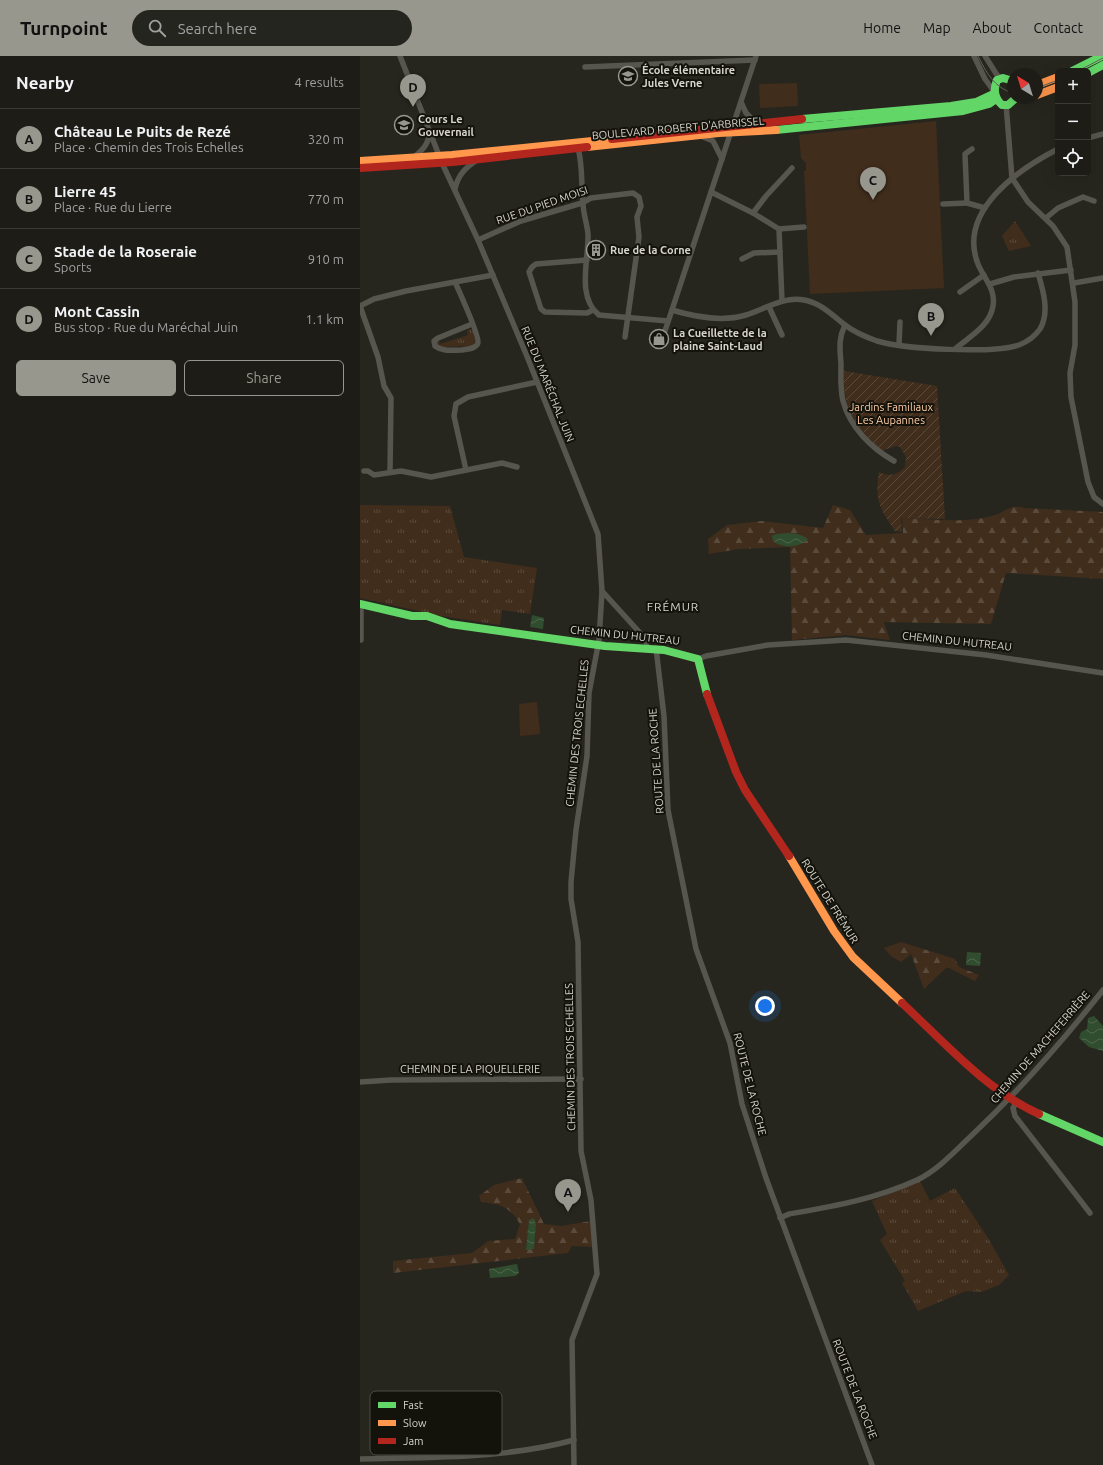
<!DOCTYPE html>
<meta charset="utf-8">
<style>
:root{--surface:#1d1c16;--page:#25251f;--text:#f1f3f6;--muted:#a0a1a1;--line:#3b3a35;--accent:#98978e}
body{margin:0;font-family:Ubuntu,sans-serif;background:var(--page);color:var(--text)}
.controls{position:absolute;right:12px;top:12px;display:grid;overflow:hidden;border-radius:6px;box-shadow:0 4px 16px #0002}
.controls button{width:36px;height:36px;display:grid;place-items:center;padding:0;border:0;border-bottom:1px solid var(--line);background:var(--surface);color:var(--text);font:20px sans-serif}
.compass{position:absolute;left:647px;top:12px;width:36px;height:36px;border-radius:50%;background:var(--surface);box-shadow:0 4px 16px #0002;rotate:322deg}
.you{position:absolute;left:405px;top:950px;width:14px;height:14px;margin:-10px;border:3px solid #fff;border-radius:50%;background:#1a73e8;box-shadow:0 0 0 6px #1a73e833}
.badge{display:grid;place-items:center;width:26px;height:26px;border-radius:50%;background:var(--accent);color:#111;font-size:13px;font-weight:700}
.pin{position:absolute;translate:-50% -33px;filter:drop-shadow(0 1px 2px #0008)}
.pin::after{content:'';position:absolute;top:21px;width:14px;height:12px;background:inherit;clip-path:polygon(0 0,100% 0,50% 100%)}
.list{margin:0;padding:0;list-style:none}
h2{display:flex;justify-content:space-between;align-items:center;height:52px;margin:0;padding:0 16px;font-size:17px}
h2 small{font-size:13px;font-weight:400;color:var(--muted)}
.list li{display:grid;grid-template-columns:26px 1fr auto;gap:12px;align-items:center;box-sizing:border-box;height:60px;padding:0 16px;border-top:1px solid var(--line)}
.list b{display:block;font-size:15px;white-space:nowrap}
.list p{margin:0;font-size:13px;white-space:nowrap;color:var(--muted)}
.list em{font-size:13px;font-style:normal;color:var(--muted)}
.actions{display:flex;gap:8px;padding:12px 16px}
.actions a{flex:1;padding:9px 0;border:1px solid var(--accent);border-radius:6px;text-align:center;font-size:14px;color:var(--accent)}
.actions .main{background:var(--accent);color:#111}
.icon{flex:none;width:22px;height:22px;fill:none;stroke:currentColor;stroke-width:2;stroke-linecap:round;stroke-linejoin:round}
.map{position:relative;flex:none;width:743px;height:1409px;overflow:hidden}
header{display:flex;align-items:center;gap:24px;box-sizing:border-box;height:56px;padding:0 20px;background:var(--accent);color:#111}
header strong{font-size:19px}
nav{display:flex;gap:22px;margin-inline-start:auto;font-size:14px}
.search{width:280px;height:36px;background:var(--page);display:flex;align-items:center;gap:10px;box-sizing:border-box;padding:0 14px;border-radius:22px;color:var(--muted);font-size:15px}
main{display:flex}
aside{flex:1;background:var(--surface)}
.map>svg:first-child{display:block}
.grass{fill:url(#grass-tufts)}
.forest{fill:url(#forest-firs);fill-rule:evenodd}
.garden{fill:url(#garden-furrows)}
.pitch{fill:#402d1c}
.water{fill:url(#water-waves)}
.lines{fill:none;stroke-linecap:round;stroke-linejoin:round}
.street{stroke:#56554e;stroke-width:5.5}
.fast{stroke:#63d668;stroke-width:8}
.slow{stroke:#ff974d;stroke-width:8}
.jam{stroke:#b3261e;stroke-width:8}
.tram{stroke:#62615a;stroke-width:1}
.labels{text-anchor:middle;stroke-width:4;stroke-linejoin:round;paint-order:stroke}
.poi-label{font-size:11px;font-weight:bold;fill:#d5d4ca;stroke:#13120b;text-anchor:start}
.street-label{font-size:11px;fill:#d5d4ca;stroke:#13120b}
.park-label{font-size:11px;fill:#fecca6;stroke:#13120b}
.neighbourhood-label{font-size:12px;letter-spacing:1px;fill:#d5d4ca;stroke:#13120b}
.key{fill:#13120b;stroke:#4d4c44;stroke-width:1}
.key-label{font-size:11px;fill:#d5d4ca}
</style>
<header>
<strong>Turnpoint</strong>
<div class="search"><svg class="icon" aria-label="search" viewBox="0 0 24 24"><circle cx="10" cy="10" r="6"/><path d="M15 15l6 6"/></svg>Search here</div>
<nav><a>Home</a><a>Map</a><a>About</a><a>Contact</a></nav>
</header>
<main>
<aside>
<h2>Nearby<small>4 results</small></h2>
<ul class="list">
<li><span class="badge">A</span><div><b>Château Le Puits de Rezé</b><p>Place · Chemin des Trois Echelles</p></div><em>320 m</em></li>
<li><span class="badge">B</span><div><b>Lierre 45</b><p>Place · Rue du Lierre</p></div><em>770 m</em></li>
<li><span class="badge">C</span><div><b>Stade de la Roseraie</b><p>Sports</p></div><em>910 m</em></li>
<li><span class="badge">D</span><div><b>Mont Cassin</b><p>Bus stop · Rue du Maréchal Juin</p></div><em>1.1 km</em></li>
</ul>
<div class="actions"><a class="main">Save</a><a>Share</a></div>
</aside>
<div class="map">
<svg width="743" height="1409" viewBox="0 0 743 1409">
<defs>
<pattern id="grass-tufts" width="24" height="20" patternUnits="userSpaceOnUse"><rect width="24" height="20" fill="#402d1c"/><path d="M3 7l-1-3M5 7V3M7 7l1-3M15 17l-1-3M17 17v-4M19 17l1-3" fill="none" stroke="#5b4b3c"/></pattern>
<pattern id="forest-firs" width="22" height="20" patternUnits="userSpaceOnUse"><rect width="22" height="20" fill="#402d1c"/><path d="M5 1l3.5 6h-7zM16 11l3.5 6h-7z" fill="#5b4b3c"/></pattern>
<pattern id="garden-furrows" width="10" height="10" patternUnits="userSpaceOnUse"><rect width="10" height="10" fill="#402d1c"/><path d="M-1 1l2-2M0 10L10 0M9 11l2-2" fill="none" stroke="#5b4b3c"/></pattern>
<pattern id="water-waves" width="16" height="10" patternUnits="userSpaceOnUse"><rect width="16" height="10" fill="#314d2f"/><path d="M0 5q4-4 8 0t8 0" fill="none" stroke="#4e664c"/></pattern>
</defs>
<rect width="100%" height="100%" fill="#27261e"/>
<g class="grass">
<path d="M655,165l16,25 -22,5 -7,-15z"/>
<path d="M110,273l4,2 2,9 -4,6 -29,1 -6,-2 -1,-4 2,-1 2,4 28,-9 -1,-4z"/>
<path d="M0,449l90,1 14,51 73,11 -7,46 -28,-4 -2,15 -59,-9 -81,-18z"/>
<path d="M560,1125l10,20 25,-13 33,50 21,37 -10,10 -18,7 -15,-1 -48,20 -16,-28 3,-2 -25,-41 7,-6 -15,-33z"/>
</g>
<g class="forest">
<path d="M473,449l17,5 16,25 37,-2 -1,-15c29,1 64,6 93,-3 12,-4 15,-11 29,-7l79,4v67l-97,-6 -15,51 -107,-2 6,18 -44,-5 -54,5 -2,-93 -51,2 -30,5 -1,-15 19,-14 35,-4 61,7z"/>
<path d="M541,886l54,17 4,8 20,8 -4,6 -28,-14 -23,22 -13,-35 -10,8 -10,-6 -7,-8z"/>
<path d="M162,1122l22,46 17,2 30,-5 2,26 -21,-1 -4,7 -175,20v-12l79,-8 16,-12 27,-2 5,-15c-10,-17 -19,-20 -39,-22l-2,-6 15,-11zM169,1164l7,4 -2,25h-8z"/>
</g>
<path class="garden" d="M484,315l93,15 8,133 -44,-1 1,14 -7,-1c-15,-22 -21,-31 -16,-59 10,5 19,3 26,-5l1,-10 -6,-10 -4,-1 -15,5c-26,-26 -39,-42 -37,-80z"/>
<g class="pitch">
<path d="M437,27l1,23 -38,2 -1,-24z"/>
<path d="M576,65l8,167 -134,6 -6,-123h2v-8l-5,-5 -2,-23z"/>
<path d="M177,646l3,32 -20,2 -1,-32z"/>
</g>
<g class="water">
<path d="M416,478c11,-1 23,-2 32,5 -9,9 -25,10 -35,2l-1,-5z"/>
<path d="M172,559l12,3 -1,11 -13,-2z"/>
<path d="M607,896l14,1 -1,13 -14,-1z"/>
<path d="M734,960l9,10v25l-14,-4 -10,-9 2,-6 6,-3 1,-11z"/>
<path d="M174,1162l2,6 -2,25 -8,1 3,-30z"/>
<path d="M157,1208l2,9 -4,3 -25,2 -1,-9z"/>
</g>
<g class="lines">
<g class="street">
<path d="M40,0l42,107 36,77 48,114 72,180 4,57 -3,49 -10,53 -2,63 -11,74 -5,52v17l7,43 3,209 10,49 6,74 -25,66 2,125"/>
<path d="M614,0l11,23 8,11"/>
<path d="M625,0l12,19 5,4"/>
<path d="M225,11l170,-7"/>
<path d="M381,46l5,11 11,11"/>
<path d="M646,48l6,74 16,24 25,24 14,21 8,55v43l-5,28 1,24 17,85 6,15 9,7"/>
<path d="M341,80l12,5 9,18"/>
<path d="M728,82l15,-4"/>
<path d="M218,92c5,18 3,37 5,55 0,10 4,20 5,31 1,25 -12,63 11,81l69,6"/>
<path d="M612,93l-7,5 2,49 18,5"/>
<path d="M54,101c10,-8 14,-13 16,-25"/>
<path d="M95,133c3,-14 10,-21 22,-29"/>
<path d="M351,136l42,21 26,16 3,72"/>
<path d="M583,148l24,-1"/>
<path d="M393,157l13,-17 26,-28"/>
<path d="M686,162l12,-10 25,-11 11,4"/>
<path d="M419,173l25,-2"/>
<path d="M118,184l43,-19 61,-18 9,-5 42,-5 6,4 2,9 -4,11 2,20 -14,100"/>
<path d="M382,203l12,-6 26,-1"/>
<path d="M227,204l-51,4 -4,3 -3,5 12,37 4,3 42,1 6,-3"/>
<path d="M95,226c4,9 25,55 23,61 -2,6 -11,6 -16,7 -9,0 -19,2 -27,-4l-1,-5 4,-3 34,-14"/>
<path d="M714,227l29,-5"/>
<path d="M630,228l24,-7 57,-7"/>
<path d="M600,236l24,-17"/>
<path d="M0,250l18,51 6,29 7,12 -1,73"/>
<path d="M0,250l14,-7 32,-8 87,-16"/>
<path d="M409,251l13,28"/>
<path d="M312,254c23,7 51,12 74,5 19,-6 38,-19 58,-15 17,3 28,15 41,25 9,7 21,12 32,16 27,8 115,13 142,4 8,-3 16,-9 21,-16 10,-17 3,-39 -2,-56"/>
<path d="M485,269c-7,14 -5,24 -4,39 0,12 -1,25 2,37 7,26 28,47 51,60"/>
<path d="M304,278l92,-278"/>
<path d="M539,289l1,-23"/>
<path d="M595,293c14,-12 35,-23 38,-43 3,-17 -9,-27 -15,-42 -21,-53 41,-95 80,-115"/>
<path d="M106,414l-12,-54 2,-12 12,-7 69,-15"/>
<path d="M4,415h4l6,4 27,-4 30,6 71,-14 15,4"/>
<path d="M242,535l39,43 5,7 1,7"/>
<path d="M1,584v-35"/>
<path d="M296,592l8,68 4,94 28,139 34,94 12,61 24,74 106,287"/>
<path d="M338,603l8,-3 62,-11 78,-5 140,15 117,18"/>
<path d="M0,1026l31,-2 190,-1"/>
<path d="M656,1047l-3,5 2,8 75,97"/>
<path d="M420,1162l9,-4c45,-8 87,-15 128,-34 21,-10 38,-29 54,-44 48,-45 91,-94 132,-146"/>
<path d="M0,1403c72,-2 144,0 214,-19"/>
</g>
<g class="fast">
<path d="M712,15l30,-15"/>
<path d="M728,17l15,-8"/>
<path d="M653,25l-10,-3 -6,2c-4,10 -3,18 5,25h6l8,-7"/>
<path d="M442,63l149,-13 25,-4 17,-8"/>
<path d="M416,74l187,-19 26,-7 7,-5"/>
<path d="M0,548l52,12h15l23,8 155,22 59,4 34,9 9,35"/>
<path d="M679,1058l64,28"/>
</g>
<g class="slow">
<path d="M677,29l21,-8"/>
<path d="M677,39l21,-8"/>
<path d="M227,91l132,-14 57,-3"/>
<path d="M0,105l92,-6 160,-16"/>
<path d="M429,800l45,75 19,26 49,46"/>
</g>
<g class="jam">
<path d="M252,83l190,-20"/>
<path d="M0,112l93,-6 134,-15"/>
<path d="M347,638l29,78 9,18 44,66"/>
<path d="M542,947c43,40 84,87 137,111"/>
</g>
<g class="tram">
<path d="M618,0c8,16 16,32 35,37"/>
<path d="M718,15l25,-13"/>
<path d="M677,32l21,-8"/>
</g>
</g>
<defs>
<g id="school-ring" transform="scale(1)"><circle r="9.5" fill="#13120b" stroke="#98978e" stroke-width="1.5"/><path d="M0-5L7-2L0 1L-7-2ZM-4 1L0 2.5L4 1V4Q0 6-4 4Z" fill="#98978e"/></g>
<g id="building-ring" transform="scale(1)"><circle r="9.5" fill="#13120b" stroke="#98978e" stroke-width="1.5"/><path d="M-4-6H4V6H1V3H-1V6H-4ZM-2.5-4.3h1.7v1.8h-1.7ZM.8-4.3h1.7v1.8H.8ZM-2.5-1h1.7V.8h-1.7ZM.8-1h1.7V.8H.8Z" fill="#98978e"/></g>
<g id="shop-ring" transform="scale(1)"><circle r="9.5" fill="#13120b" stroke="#98978e" stroke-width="1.5"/><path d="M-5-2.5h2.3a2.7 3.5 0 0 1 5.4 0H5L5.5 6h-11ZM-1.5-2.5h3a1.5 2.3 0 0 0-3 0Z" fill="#98978e"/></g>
</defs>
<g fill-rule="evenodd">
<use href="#school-ring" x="268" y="20"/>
<use href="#school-ring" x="44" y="69"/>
<use href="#building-ring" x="236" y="194"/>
<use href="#shop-ring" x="299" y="283"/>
</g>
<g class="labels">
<g class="poi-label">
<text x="282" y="18">École élémentaire<tspan x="282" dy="13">Jules Verne</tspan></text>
<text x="58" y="67">Cours Le<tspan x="58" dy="13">Gouvernail</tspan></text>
<text x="250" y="198">Rue de la Corne</text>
<text x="313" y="281">La Cueillette de la<tspan x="313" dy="13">plaine Saint-Laud</tspan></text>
</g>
<g class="street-label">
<text transform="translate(318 72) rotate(-5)" y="4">BOULEVARD ROBERT D'ARBRISSEL</text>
<text transform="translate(182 149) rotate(-19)" y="4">RUE DU PIED MOISI</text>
<text transform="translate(188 328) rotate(68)" y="4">RUE DU MARÉCHAL JUIN</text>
<text transform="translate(265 579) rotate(6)" y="4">CHEMIN DU HUTREAU</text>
<text transform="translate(597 585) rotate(6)" y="4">CHEMIN DU HUTREAU</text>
<text transform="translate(217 677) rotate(-84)" y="4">CHEMIN DES TROIS ECHELLES</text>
<text transform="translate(296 705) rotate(-94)" y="4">ROUTE DE LA ROCHE</text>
<text transform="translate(470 845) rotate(58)" y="4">ROUTE DE FRÉMUR</text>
<text transform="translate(680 991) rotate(-49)" y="4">CHEMIN DE MACHEFERRIÈRE</text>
<text transform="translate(210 1001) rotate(-91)" y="4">CHEMIN DES TROIS ECHELLES</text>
<text x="110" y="1017">CHEMIN DE LA PIQUELLERIE</text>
<text transform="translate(390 1028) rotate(76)" y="4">ROUTE DE LA ROCHE</text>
<text transform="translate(495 1333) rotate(69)" y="4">ROUTE DE LA ROCHE</text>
</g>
<g class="park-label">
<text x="531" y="355">Jardins Familiaux<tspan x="531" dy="13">Les Aupannes</tspan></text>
</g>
<g class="neighbourhood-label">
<text x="313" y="555">FRÉMUR</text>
</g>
</g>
<rect x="10" y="1335" width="132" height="64" rx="6" class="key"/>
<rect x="18" y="1346" width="18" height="6" fill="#63d668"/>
<rect x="18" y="1364" width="18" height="6" fill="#ff974d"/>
<rect x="18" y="1382" width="18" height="6" fill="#b3261e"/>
<g class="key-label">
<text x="43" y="1353">Fast</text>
<text x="43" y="1371">Slow</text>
<text x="43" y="1389">Jam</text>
</g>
</svg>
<div class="controls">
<button>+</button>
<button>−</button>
<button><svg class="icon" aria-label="locate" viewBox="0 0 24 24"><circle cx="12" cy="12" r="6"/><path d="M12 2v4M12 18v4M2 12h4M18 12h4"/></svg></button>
</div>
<svg class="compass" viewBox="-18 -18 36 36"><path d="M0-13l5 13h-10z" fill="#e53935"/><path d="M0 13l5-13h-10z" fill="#a0a1a1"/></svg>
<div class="you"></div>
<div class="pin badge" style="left:208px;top:1156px">A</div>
<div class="pin badge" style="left:571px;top:280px">B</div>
<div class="pin badge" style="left:513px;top:144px">C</div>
<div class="pin badge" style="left:53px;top:51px">D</div>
</div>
</main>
